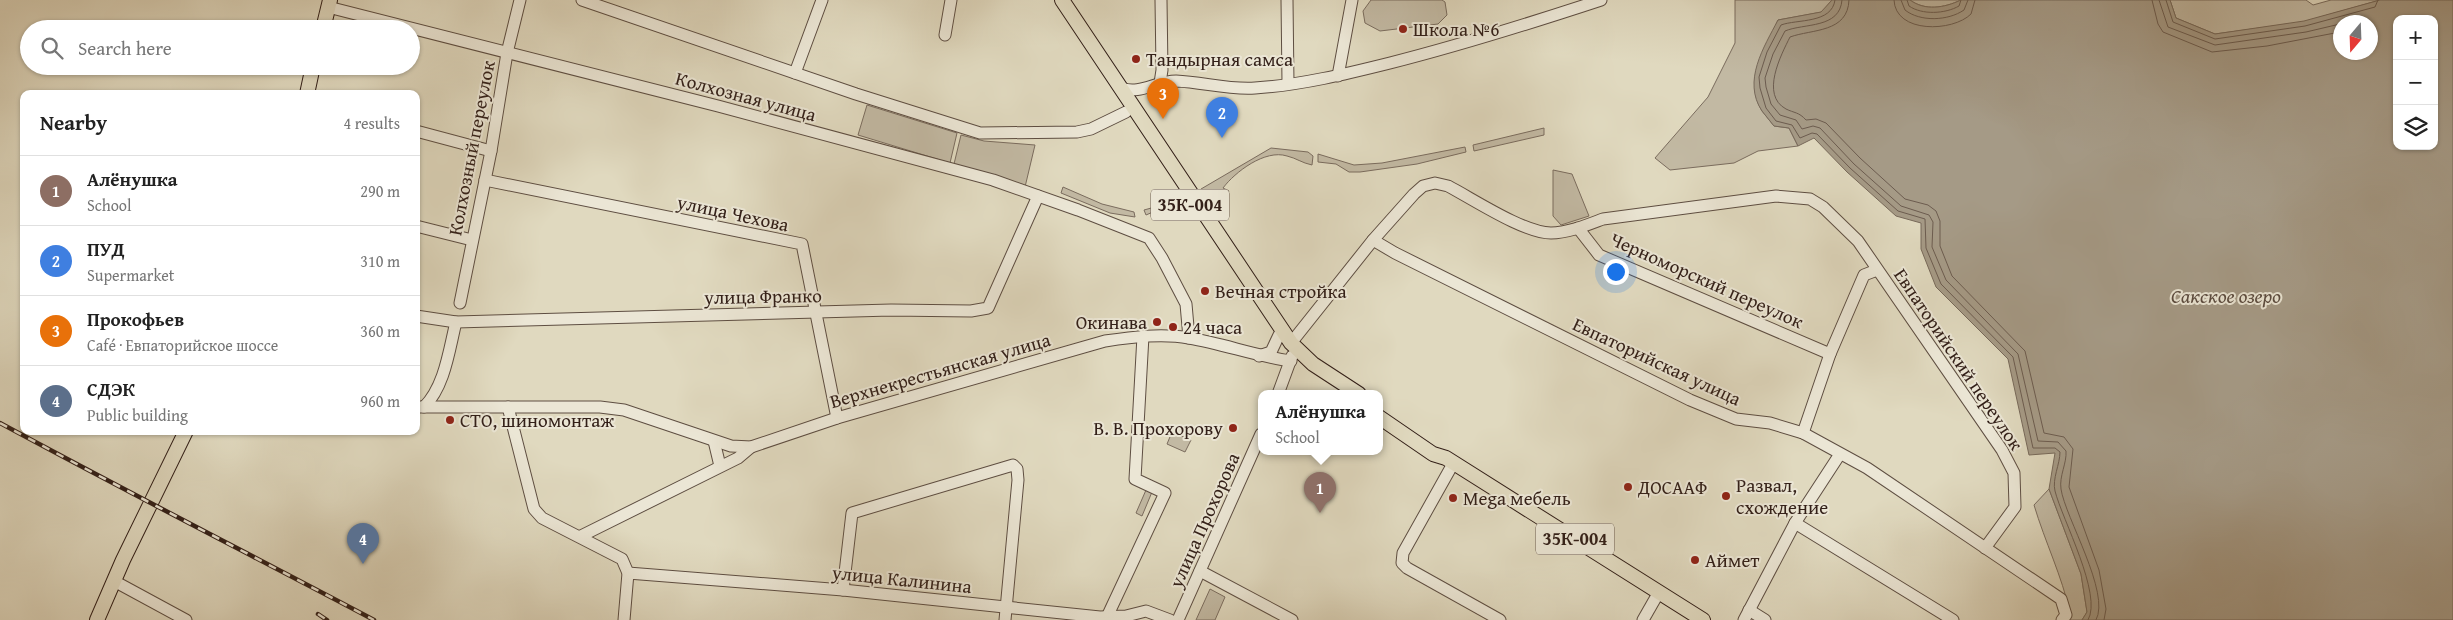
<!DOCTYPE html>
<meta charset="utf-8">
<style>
:root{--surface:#fff;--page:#f6f6f6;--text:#222;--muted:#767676;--line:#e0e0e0;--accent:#2563eb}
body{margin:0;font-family:"Gentium Book Plus",serif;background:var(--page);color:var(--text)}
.controls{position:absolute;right:15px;top:15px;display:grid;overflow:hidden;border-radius:10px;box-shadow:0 1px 4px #0004}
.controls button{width:45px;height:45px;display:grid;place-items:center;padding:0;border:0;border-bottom:1px solid var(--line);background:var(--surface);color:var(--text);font:25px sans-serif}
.compass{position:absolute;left:2333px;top:15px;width:45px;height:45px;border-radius:50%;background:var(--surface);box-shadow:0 1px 4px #0004;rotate:199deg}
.you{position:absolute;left:1615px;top:271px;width:18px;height:18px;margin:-12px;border:4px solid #fff;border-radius:50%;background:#1a73e8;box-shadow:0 0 0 8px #1a73e833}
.badge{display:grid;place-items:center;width:32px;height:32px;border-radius:50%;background:var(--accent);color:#fff;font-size:16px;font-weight:700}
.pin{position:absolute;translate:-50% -41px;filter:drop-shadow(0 1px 2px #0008)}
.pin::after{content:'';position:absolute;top:26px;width:18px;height:15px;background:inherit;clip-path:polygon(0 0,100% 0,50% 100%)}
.popup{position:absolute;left:1258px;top:390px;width:125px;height:65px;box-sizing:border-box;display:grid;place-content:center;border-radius:10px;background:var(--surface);filter:drop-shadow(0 1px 4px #0005);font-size:16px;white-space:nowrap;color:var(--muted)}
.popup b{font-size:19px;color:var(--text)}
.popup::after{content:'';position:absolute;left:50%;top:100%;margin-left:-10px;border:10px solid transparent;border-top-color:var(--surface)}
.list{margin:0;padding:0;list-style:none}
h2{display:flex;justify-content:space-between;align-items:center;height:65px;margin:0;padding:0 20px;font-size:21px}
h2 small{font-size:16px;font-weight:400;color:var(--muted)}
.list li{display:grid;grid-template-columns:32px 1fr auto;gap:15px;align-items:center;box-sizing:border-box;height:70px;padding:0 20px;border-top:1px solid var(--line)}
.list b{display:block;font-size:19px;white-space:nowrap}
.list p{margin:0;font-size:16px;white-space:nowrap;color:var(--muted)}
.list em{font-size:16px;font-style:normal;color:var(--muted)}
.icon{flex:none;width:28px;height:28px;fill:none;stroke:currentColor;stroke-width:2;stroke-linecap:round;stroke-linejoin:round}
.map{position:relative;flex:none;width:2453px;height:620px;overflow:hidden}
.search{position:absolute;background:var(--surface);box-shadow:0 1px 4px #0004;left:20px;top:20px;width:400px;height:55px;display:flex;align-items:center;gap:12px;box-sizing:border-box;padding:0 18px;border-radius:28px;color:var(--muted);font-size:19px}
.panel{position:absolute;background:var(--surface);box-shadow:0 1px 4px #0004;left:20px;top:90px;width:400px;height:345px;border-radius:10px}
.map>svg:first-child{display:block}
.green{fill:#c2b9a3;stroke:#7a6c5e}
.water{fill:#a59a86;stroke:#77695a;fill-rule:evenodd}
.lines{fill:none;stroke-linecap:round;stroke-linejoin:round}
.shore{stroke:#6c5c4f;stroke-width:1}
.minor-casing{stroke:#5e4e42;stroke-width:13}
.major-casing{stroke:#321f18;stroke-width:16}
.minor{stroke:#ebe6d5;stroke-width:11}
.major{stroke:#e0d9bf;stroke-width:14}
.rail-casing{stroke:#321f18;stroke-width:4.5}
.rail{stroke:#ebe6d5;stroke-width:2.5;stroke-dasharray:8;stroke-linecap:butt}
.poi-dot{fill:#8f2418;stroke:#ebe6d5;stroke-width:2}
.labels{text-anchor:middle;stroke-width:4;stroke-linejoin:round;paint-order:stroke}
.shield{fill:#ebe6d5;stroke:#6a5b51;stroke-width:1}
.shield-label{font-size:18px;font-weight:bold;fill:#321f18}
.poi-label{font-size:19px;fill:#321f18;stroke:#ebe6d5;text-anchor:start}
.street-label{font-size:19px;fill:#321f18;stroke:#ebe6d5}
.water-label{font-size:20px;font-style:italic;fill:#5a4a3e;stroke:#ebe6d5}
</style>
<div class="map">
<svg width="2453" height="620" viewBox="0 0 2453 620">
<rect width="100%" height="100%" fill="#e0d9bf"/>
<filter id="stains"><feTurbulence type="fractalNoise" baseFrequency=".004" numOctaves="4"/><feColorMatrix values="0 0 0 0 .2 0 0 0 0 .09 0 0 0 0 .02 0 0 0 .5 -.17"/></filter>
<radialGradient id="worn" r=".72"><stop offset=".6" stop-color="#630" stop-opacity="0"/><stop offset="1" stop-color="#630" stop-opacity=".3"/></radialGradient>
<g class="green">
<path d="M1371,0h71l3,2 2,13 -9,9 -58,7 -15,-8 -2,-12z"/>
<path d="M1735,0h97l-10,12 -44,8c-12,28 -35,61 -16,91 4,5 8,10 12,15l15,2 9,18 -40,5 -24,12 -64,7 -15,-12 53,-61 27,-54z"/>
<path d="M1910,0h51c-17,8 -36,11 -51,0z"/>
<path d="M2170,0h136l7,5 18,-5h49l-63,18 -16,32 -12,-26 -74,10 -39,-16z"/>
<path d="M867,105l90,28 -7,30 -92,-28z"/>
<path d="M1544,128v7l-70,16 -1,-6z"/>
<path d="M961,135l23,6 51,4 -10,42 -71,-23z"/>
<path d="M1465,147l1,5 -49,12 -57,8h-11l-13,-8 -18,-2v-8l36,11 28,-2z"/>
<path d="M1271,148l37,4 5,4 -1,9c-10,-2 -16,-7 -25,-9 -22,-7 -52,16 -64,32l6,3 -4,7 -11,7 -13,-16z"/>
<path d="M1553,170l19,4 17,42 -28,9 -8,-9z"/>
<path d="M1063,187l39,17 32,8 1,5 -25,-4 -49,-20z"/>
<path d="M1173,202l4,7 -24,3 -7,3 -2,-5z"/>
<path d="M1172,432l19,8 -6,12 -18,-8z"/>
<path d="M2049,489l32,85 6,38 -5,8h-16l4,-7c-8,-37 -25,-71 -36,-108z"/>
<path d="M1146,490l6,2 -10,24 -6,-3z"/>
<path d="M1210,589l15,8 -10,23h-19z"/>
</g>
<path class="water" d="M1832,0h78c15,11 34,8 51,0h209l6,18 39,16 89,-13 76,-21h73v620h-371l5,-8 -6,-38 -32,-85 6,-36 -26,2 -21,-96 -72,-72 -15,-38v-26l-25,-7 -49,-44 -33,-34 -16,8 -9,-18 -15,-2c-4,-5 -8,-10 -12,-15 -20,-30 2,-64 16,-91l43,-8zM2397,19h37v127h-37zM2340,22h30v30h-30z"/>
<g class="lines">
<g class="shore">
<path d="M1835,0c-3,24 -38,19 -54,25l-14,27 -8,25 1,11 6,20 10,13 16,4 8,13 12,-5 5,1 33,34 48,43 27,8 1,29 15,36 72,73 20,91h22l5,4c0,12 -8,27 -5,39 7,28 48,104 33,129"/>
<path d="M1842,0c-2,29 -38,23 -57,31l-12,23 -8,24 1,9 5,17 9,11 16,5 6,9 11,-3 7,2 34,36 47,42 28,9 4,7 -1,25 14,33 72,74 20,87 20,1 8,9c1,12 -7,25 -5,38 4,28 50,104 35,131"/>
<path d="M1849,0c-1,33 -37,29 -59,37 -9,18 -30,58 -4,72 8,4 13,3 20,11l10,-1 10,4 34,35 45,41 23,6 8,6 4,10v25l12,30 73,75 19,82 20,4 9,12 -4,38 30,83 7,39 -2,11"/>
<path d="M1894,0c1,34 59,32 77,14l4,-14"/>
<path d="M1901,0l4,10c15,12 43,11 59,0l4,-10"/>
<path d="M1907,0l2,6c13,9 36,8 50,0l2,-6"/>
<path d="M2152,0l6,24 5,8 49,20 55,-6 73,-14"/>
<path d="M2159,0l9,27 47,18 91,-13 34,-8"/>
<path d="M2166,0l7,22 42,17 90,-13 70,-19 3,-7"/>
</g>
<g class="minor-casing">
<g id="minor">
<path d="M582,0l274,94 124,39 97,-1 14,-3 35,-17"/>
<path d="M1287,0l1,83"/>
<path d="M328,7l390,99 275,74 85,30 71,28 13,20 24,46 3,34"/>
<path d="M945,35l6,-35"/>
<path d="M795,73l27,-73"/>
<path d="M1338,76l14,-76"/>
<path d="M1160,83l2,-13 -1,-70"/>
<path d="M1121,88c19,7 35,-7 55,-7 27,1 52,9 79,7 46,-3 91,-14 135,-25 71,-18 141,-40 211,-63"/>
<path d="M416,131l75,20"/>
<path d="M485,180l317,64 35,174"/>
<path d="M416,226l56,14"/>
<path d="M1578,228l21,27 231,99"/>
<path d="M1373,240l22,13 295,147 46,19 34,4 33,10 64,35 194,131 5,16 -4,5"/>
<path d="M460,303l31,-152 16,-98 13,-53"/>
<path d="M416,316l40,6 435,-12 80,1 17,-3 50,-112"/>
<path d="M1291,343l82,-103 41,-46 9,-8 12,-3 13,3c25,13 76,47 103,47 17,0 36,-8 52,-14l173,-23 34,3 13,8 35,34 144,209 12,23 1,34 -30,41"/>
<path d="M1259,356l12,-4 8,-17"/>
<path d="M1278,394l14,-38"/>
<path d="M416,407h184l24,3 107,36 20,1 86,-29 268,-77c27,-4 57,-8 84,-3 35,6 67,18 102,23"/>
<path d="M424,407c21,-21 25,-57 32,-85"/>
<path d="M508,407l26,102 8,9 80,41 6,14 -4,47"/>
<path d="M1803,433l27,-79 34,-79 13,-5"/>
<path d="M714,441l6,25"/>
<path d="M1454,462l-51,91 -1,10 5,5 93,52"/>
<path d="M1795,523l158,97"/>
<path d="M581,536l157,-78 13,-11"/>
<path d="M1200,571l92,49"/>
<path d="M628,573l215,17 257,27 26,-1 20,-5 24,9"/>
<path d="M114,581l72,39"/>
<path d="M843,590l9,-77 161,-48 4,4 1,11 -13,140"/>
<path d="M1749,610l16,10"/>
<path d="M1107,617l58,-124 -30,-14 8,-143"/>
<path d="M1178,620l83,-186"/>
<path d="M1643,620l16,-28"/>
<path d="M1744,620l51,-97 45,-69"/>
</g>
</g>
<g class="major-casing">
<g id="major">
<path d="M1062,0l229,343 22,21 46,30"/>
<path d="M323,29l7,-29"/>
<path d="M307,94l6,-28"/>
<path d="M1379,417l54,37 13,4 257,162"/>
<path d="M97,620l26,-60 63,-129"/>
</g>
</g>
<use href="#minor" class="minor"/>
<use href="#major" class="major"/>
<g class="rail-casing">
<g id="rail">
<path d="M0,423c124,67 249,131 374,197"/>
<path d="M318,614l9,6"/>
</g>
</g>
<use href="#rail" class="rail"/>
</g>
<g class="poi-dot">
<circle cx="1403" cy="29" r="5"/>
<circle cx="1136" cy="59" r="5"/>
<circle cx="1205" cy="291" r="5"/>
<circle cx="1157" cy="322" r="5"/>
<circle cx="1173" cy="327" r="5"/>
<circle cx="450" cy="420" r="5"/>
<circle cx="1233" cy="428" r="5"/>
<circle cx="1628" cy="487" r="5"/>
<circle cx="1726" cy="496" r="5"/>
<circle cx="1453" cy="498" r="5"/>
<circle cx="1695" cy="560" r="5"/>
</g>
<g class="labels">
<g class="shield">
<rect x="1151" y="189.5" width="78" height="31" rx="4"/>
<rect x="1536" y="523.5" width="78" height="31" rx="4"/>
</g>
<g class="shield-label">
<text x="1190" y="211">35К-004</text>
<text x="1575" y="545">35К-004</text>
</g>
<g class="poi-label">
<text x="1413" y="36">Школа №6</text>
<text x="1146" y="66">Тандырная самса</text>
<text x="1215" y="298">Вечная стройка</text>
<text x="1147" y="329" text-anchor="end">Окинава</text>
<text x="1183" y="334">24 часа</text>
<text x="460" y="427">СТО, шиномонтаж</text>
<text x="1223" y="435" text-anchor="end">В. В. Прохорову</text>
<text x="1736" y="492">Развал,<tspan x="1736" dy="22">схождение</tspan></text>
<text x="1638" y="494">ДОСААФ</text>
<text x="1463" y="505">Mega мебель</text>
<text x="1705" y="567">Аймет</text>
</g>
<g class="street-label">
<text transform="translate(746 96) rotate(15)" y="7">Колхозная улица</text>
<text transform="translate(471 148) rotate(-79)" y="7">Колхозный переулок</text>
<text transform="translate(733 213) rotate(12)" y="7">улица Чехова</text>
<text transform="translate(1707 280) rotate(24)" y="7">Черноморский переулок</text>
<text transform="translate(763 296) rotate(-1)" y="7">улица Франко</text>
<text transform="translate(1959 359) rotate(56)" y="7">Евпаторийский переулок</text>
<text transform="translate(1657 361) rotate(25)" y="7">Евпаторийская улица</text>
<text transform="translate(940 370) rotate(-16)" y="7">Верхнекрестьянская улица</text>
<text transform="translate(1204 520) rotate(-66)" y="7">улица Прохорова</text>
<text transform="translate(902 579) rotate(6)" y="7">улица Калинина</text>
</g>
<g class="water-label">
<text x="2226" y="303">Сакское озеро</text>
</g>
</g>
<rect width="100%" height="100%" filter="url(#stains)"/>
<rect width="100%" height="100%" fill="url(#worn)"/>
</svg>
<div class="controls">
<button>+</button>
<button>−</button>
<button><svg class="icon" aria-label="layers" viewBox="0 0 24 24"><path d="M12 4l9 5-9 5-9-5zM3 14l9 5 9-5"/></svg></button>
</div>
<svg class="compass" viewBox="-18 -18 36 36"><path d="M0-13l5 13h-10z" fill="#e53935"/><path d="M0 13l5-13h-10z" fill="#767676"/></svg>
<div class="you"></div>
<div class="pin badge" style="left:1320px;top:513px;background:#8d6e63">1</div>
<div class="popup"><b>Алёнушка</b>School</div>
<div class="pin badge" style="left:1222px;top:138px;background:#3f7fe0">2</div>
<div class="pin badge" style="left:1163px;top:119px;background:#e8710a">3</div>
<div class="pin badge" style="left:363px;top:564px;background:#5c6f8a">4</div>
<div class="search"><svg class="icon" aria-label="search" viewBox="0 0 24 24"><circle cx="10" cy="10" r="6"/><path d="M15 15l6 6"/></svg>Search here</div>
<section class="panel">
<h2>Nearby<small>4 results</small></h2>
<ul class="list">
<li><span class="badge" style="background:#8d6e63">1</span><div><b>Алёнушка</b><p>School</p></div><em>290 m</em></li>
<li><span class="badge" style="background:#3f7fe0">2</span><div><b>ПУД</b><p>Supermarket</p></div><em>310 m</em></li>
<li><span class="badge" style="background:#e8710a">3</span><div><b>Прокофьев</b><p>Café · Евпаторийское шоссе</p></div><em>360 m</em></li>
<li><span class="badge" style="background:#5c6f8a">4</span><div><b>СДЭК</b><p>Public building</p></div><em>960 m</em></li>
</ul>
</section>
</div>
